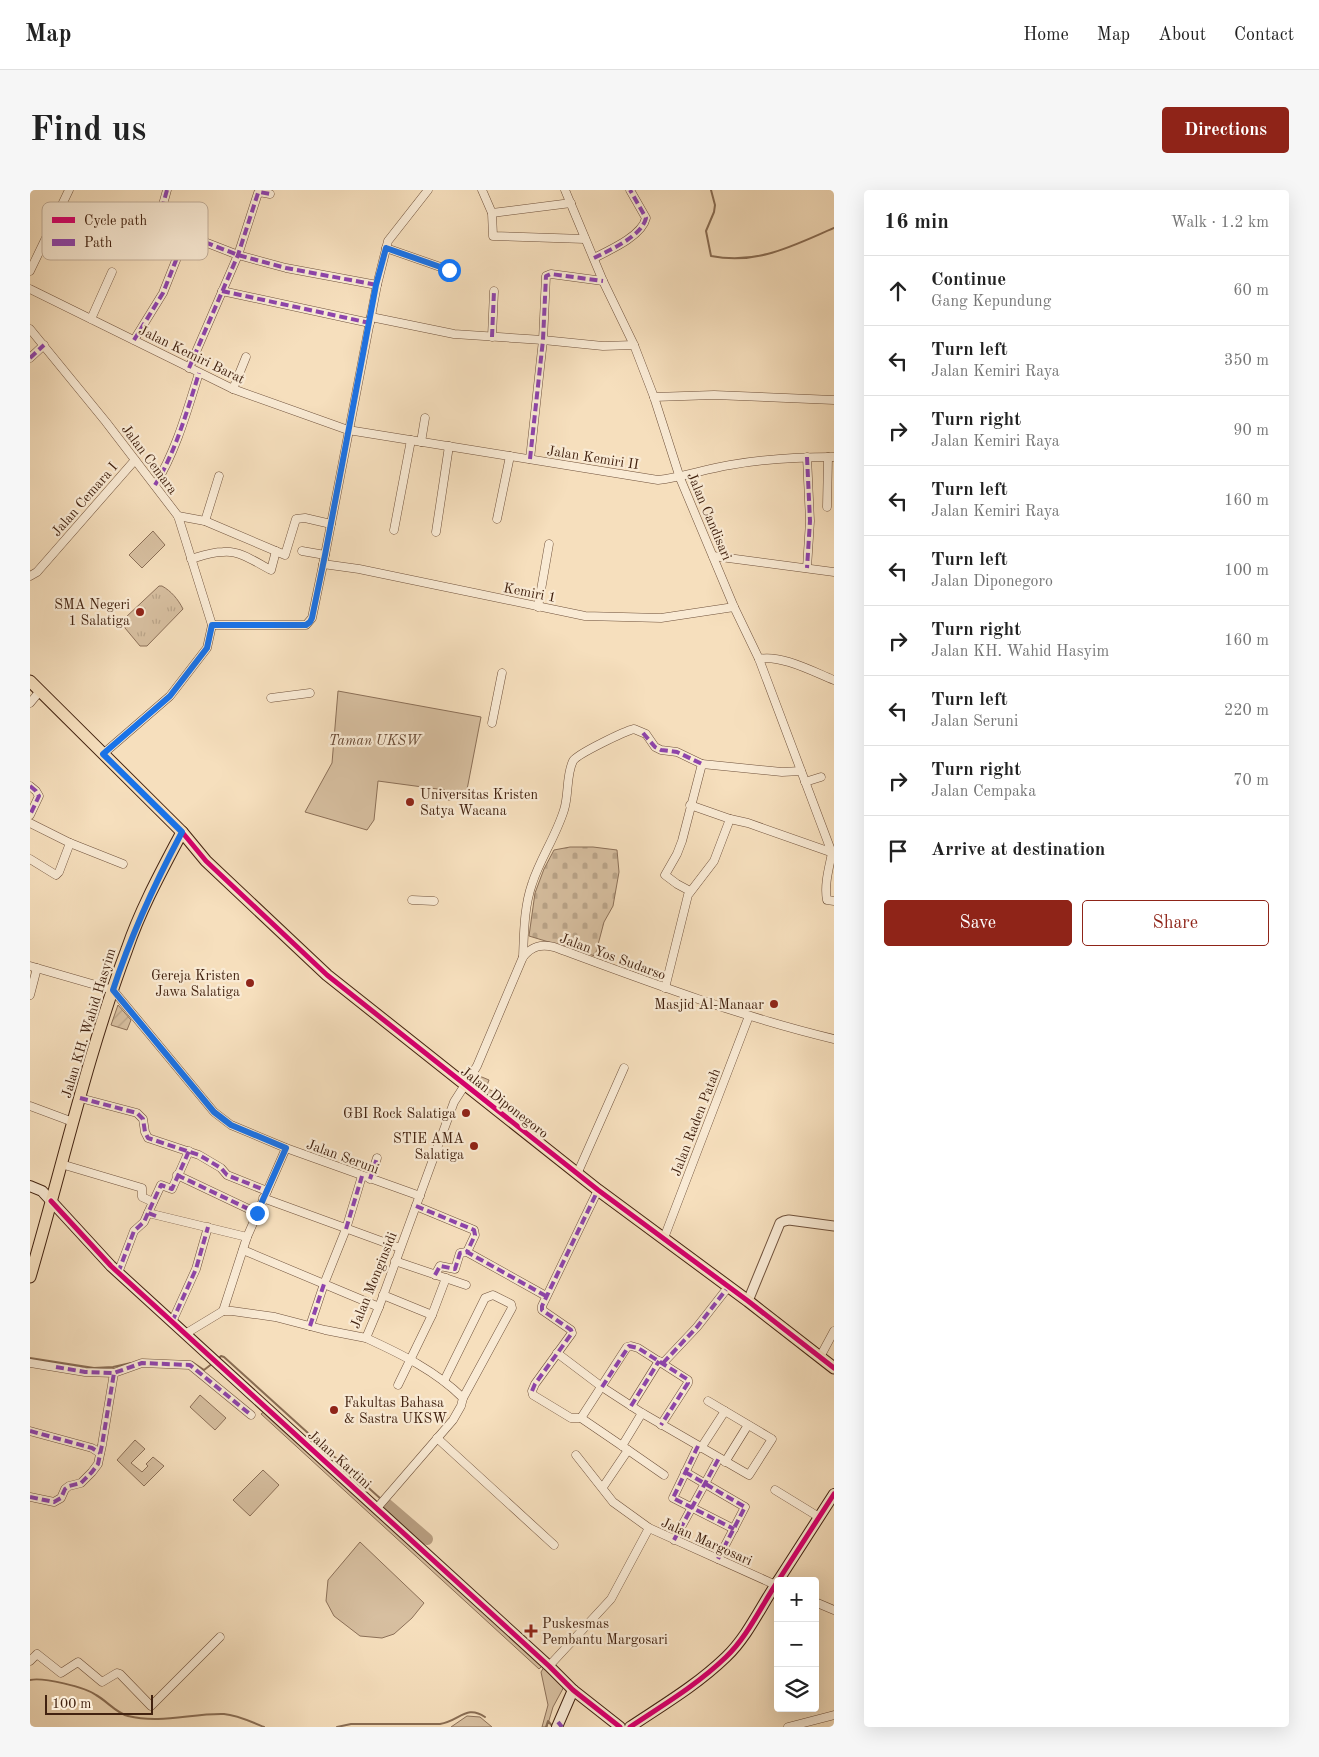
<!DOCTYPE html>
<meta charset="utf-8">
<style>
:root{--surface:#fff;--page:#f6f6f6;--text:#222;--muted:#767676;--line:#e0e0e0;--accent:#8f2418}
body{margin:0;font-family:"Old Standard TT",serif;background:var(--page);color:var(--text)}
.controls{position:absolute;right:15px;bottom:15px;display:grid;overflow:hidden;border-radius:5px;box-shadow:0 5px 20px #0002}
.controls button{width:45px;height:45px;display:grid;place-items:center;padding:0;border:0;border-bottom:1px solid var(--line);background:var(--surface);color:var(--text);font:25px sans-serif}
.scale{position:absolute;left:15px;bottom:12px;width:108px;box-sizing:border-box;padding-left:5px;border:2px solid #422210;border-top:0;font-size:14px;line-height:18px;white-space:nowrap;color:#422210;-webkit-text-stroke:4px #f9ead4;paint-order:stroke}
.stop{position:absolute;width:15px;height:15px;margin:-11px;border:4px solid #1a73e8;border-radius:50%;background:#fff}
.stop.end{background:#1a73e8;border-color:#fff;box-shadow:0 1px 5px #0008}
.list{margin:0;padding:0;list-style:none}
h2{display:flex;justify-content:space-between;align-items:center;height:65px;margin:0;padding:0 20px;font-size:21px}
h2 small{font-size:16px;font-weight:400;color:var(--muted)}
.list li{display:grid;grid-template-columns:32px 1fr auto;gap:15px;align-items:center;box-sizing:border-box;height:70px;padding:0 20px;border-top:1px solid var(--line)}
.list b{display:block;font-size:19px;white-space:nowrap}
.list p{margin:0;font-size:16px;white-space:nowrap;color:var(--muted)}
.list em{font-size:16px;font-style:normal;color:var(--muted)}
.actions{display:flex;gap:10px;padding:15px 20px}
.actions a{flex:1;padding:11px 0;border:1px solid var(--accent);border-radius:5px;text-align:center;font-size:18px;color:var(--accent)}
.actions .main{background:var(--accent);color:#fff}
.icon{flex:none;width:28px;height:28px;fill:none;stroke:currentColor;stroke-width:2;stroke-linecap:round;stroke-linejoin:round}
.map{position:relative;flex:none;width:804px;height:1537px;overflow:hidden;border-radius:5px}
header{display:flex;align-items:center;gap:30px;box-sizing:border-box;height:70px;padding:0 25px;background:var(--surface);border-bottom:1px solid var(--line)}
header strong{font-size:24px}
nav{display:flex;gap:28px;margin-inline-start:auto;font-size:18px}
.intro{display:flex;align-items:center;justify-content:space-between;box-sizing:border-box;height:120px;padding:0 30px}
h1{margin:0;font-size:35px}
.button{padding:12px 22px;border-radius:5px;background:var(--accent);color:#fff;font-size:18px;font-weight:700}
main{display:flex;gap:30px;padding:0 30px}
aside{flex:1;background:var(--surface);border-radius:5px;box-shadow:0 5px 20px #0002}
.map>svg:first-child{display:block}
.grass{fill:url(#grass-tufts);stroke:#8c7058}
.cemetery{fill:url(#cemetery-stones);stroke:#8c7058}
.park{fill:#d7bfa0;stroke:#8c7058}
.garden{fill:url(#garden-furrows);stroke:#8c7058}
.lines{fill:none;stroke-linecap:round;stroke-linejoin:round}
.stream{stroke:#896d54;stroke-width:2}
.river{stroke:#b99f82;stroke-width:12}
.minor-casing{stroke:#6f513b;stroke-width:9}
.tertiary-casing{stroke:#6f513b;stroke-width:11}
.secondary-casing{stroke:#422210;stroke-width:12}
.primary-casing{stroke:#422210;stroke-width:13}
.minor{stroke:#f9ead4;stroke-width:8}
.tertiary{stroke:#f9ead4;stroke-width:9}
.secondary{stroke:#f9ead4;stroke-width:10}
.primary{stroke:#f6dfbd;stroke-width:11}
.quiet{stroke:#8e44ad;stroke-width:4;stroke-dasharray:8 4;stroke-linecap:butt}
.cycleway-casing{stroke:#f9ead4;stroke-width:8}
.cycleway{stroke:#d6006c;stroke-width:5}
.route{stroke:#1a73e8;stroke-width:6}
.poi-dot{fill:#8f2418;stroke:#f9ead4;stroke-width:2}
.labels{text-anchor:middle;stroke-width:4.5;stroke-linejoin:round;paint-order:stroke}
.street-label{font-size:14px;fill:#422210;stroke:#f9ead4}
.poi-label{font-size:14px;fill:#422210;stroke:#f9ead4;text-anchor:end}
.park-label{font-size:14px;font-style:italic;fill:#674934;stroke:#f9ead4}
.key{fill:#f9ead4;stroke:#c2ae99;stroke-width:1}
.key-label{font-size:14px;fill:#422210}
</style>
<header>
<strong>Map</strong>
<nav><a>Home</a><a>Map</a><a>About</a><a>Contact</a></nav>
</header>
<div class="intro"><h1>Find us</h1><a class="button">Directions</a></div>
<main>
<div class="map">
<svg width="804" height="1537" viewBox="0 0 804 1537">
<defs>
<pattern id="grass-tufts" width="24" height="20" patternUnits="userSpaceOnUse" patternTransform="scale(1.25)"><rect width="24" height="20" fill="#d7bfa0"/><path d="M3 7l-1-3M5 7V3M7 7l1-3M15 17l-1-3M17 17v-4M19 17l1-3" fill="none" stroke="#baa489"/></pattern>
<pattern id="cemetery-stones" width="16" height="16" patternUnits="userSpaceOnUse" patternTransform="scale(1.25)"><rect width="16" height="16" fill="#d7bfa0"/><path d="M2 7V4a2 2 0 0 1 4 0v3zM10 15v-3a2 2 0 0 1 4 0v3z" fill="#baa489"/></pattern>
<pattern id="garden-furrows" width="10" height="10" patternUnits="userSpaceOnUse" patternTransform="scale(1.25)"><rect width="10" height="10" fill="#d7bfa0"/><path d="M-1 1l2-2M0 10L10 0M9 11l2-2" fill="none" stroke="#baa489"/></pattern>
</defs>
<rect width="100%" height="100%" fill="#f6dfbd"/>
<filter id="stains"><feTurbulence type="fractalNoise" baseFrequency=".004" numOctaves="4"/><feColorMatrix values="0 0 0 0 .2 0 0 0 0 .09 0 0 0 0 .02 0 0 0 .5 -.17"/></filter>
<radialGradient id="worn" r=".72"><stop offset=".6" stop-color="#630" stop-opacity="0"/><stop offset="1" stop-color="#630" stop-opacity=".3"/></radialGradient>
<path class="grass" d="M129,396h3c9,5 16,13 21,23l-36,37h-7l-15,-18v-10z"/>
<path class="cemetery" d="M540,657h23l24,3 2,22 -6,34 -9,16 -9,34 -66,-20 6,-43 9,-24 10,-19z"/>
<g class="park">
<path d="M123,341l12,14 -23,23 -13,-13z"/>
<path d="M308,501l143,26 -16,83h-19l-1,-10 -67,-9 -4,39 -7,10 -62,-18 27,-49z"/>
<path d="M447,885l12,5 -3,8 19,9 -1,14 -34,-27z"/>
<path d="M170,1205l26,23 -11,12 -25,-23z"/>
<path d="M235,1221l279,253 -5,5 -278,-255z"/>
<path d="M105,1250l10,9 -14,14 11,9 6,-6 -2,-2 7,-7 11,9 -20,20 -27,-26z"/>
<path d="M233,1280l16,15 -29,31 -17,-16z"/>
<path d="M330,1352l64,61 -12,15 -18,16 -12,4 -22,-2 -26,-20 -8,-15 2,-21z"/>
<path d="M516,1474l20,19 -13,24 -6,20h-5l6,-22 -7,-33z"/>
<path d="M437,1526l13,1 12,10h-41z"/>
</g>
<path class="garden" d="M88,815l13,15 -4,10 -16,-5z"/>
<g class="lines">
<g class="stream">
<path d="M681,0l4,15 -1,7 -8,19 5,25c47,9 81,-10 123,-28"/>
<path d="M0,1168l64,10 19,-1 18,-4"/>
<path d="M188,1169l3,-3 3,1 158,143"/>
<path d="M141,1171l21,1 12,8 9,-7"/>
<path d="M0,1490c13,-3 55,7 66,15 11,6 20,18 32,21 33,8 64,-3 96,-2 13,1 28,8 40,13"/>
<path d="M307,1537l14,-3h89c20,-3 26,-20 45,-7"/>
<path d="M516,1537l2,-6 5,6"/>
</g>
<path class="river" d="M354,1312l43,37"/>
<g class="minor-casing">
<g id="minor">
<path d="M137,0l-8,29 1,5 6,3 72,28 48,13 91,17"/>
<path d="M452,0l10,23 1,23 92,3"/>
<path d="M535,0l38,91 31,64 20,52 26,81 54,129 25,52 73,194"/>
<path d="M462,23l79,-10"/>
<path d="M356,58l63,22"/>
<path d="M564,68c16,-8 48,-22 52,-40l-16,-28"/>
<path d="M0,81l39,-81"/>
<path d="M0,99l203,100 115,41 310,50c25,-3 47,-11 72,-15 34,-6 69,-8 104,-8"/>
<path d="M192,101l148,32"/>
<path d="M341,127l83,17 89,6 60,6 31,-1"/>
<path d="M61,129l21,-47"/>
<path d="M0,139l76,93 72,94 34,109 -5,23 -37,48 -67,58"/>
<path d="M462,147l2,-46"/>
<path d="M104,150l29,-47 23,-58"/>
<path d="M0,168l14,-13"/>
<path d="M159,178l49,-113 20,-62 1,-1 11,2"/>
<path d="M203,199l13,-32"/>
<path d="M624,207l60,-2 120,5"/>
<path d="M391,252l4,-24"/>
<path d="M777,267l3,64 -3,47"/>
<path d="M500,269l13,-119 3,-64 5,-2 52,7"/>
<path d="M125,295c21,-34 32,-74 44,-112"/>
<path d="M797,317l1,-50"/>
<path d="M148,326l27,5 80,34 11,-36 9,-1 26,6"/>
<path d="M467,329l13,-63"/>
<path d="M175,331l14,-45"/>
<path d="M364,340l17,-90"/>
<path d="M406,342l13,-86"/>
<path d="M272,361l23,4"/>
<path d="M683,366l121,16"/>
<path d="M161,369c10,-3 21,-7 32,-7 17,-2 34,11 48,18l5,-19"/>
<path d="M293,374l36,5 226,47 76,2 73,-11"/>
<path d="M0,386l7,-4 98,-112"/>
<path d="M508,417l11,-63"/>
<path d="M182,435h94l6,-7 13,-63 52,-270 11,-44 40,-51"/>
<path d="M729,469c21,-5 55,13 75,21"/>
<path d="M241,508l39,-5"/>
<path d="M0,513l10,-12"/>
<path d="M462,533l10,-50"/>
<path d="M775,592l16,-5"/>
<path d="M0,596l6,5 3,5 -9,19"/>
<path d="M660,615l40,14"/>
<path d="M0,633l40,20 53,21"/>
<path d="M802,663c-3,15 -8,32 -5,47l7,1"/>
<path d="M0,669l26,16 3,-3 11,-29"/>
<path d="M660,701l-13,-7 -12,-9 12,-21 5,-13 20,-77 80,8 19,-1"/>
<path d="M382,710l22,1"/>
<path d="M493,767c1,-24 1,-50 9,-73 8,-25 24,-48 32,-74 5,-15 2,-35 9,-49 4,-7 52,-30 61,-32l12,5 9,13 6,3 16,2 25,12"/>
<path d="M0,776l83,24 101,122 17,13 55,23 134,48"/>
<path d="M635,798l23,-93 26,-34 16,-42 18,4 85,30"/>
<path d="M0,805l7,-27"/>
<path d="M50,908l57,15 6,6 2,13 3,6 51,17 22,13 6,7 40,16"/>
<path d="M0,916l43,16"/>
<path d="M159,961l-17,38 -11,-4 -13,28 99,24"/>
<path d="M31,974l81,24v9l11,5"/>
<path d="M548,982l46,-104"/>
<path d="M147,985l80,38"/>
<path d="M340,989l7,-21"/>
<path d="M568,1000l-56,116v4l29,20 1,3 -37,51 -3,7 1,4 38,23h10l47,32 -25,37"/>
<path d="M233,1008l137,50"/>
<path d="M386,1016l58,24 1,5 -8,17"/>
<path d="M634,1048l85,-222"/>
<path d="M213,1060l136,57"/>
<path d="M365,1071l71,24"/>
<path d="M88,1083l16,-42 10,-9 4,-9"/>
<path d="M405,1085l5,-9 15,3 5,-16 7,-1 79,44"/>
<path d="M353,1105l49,20"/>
<path d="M193,1121l24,-74 39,-89"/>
<path d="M142,1132l24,-53 12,-42"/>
<path d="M280,1136l14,-42 22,-55 16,-53"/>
<path d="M155,1144l38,-23h9l43,6 50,13 41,8 13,-31 75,-205 23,-36 46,-109c9,-11 18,-13 31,-10 92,34 184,69 280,92"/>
<path d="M336,1148c35,16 70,33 97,60l-2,8 -8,14 -76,88"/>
<path d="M527,1163l45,34 40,26 107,62 23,-36 -64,-38"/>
<path d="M790,1167l14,-26"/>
<path d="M0,1173l55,9 29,1 28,-10 48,2 61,50"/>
<path d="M633,1173l34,-36 32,-41"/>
<path d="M414,1191l41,-83 8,-3 18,9 1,4 -49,90"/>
<path d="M368,1195l34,-70 14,-37"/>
<path d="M601,1216l28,-45"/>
<path d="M551,1228l46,-71 4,-1 7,2 50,32v3l-27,42"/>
<path d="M0,1241l62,17 8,5"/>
<path d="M407,1248l117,107"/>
<path d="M592,1256l20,-33"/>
<path d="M668,1256l-25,52 61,31"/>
<path d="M671,1258l24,-37"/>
<path d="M598,1260l36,25"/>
<path d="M546,1265l37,47 36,26"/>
<path d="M695,1272l23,-37"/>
<path d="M655,1282l60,35 -27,52"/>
<path d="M745,1300l44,27"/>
<path d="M0,1307l24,5 7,-4 4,-9 4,-3 12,-3 11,-11 6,-8 4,-19 12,-72"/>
<path d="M644,1350l45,-82"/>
<path d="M785,1412l19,8"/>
<path d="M0,1471l7,-7 24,19 17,-11 24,20 15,-9 3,1 31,32 69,-69"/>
<path d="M519,1476l62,-67 38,-71 129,58"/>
<path d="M758,1537l46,-12"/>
</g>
</g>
<g class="tertiary-casing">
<path id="tertiary" d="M718,1111l32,-78 4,-2 5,-1 45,6"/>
</g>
<g class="secondary-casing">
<g id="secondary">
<path d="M0,996l12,5 69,75 438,400 24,24 47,37"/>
<path d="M748,1391l56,-87"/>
<path d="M527,1537l16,-37"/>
<path d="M600,1537c33,-22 67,-42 96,-70 22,-21 35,-51 52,-76"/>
</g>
</g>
<g class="primary-casing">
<g id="primary">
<path d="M0,491l152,151 24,29 121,114 271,215 150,111 86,67"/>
<path d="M0,1087c32,-109 57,-221 97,-328 14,-41 35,-79 55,-117"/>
</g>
</g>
<use href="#minor" class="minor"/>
<use href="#tertiary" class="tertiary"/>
<use href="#secondary" class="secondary"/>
<use href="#primary" class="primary"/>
<g class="quiet">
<path d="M137,0l-8,29 1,5 6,3 72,28 48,13 91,17"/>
<path d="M356,58l63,22"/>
<path d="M564,68c16,-8 48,-22 52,-40l-16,-28"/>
<path d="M192,101l148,32"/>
<path d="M462,147l2,-46"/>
<path d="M104,150l29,-47 23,-58"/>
<path d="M0,168l14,-13"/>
<path d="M159,178l49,-113 20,-62 1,-1 11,2"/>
<path d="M777,267l3,64 -3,47"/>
<path d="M500,269l13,-119 3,-64 5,-2 52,7"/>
<path d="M125,295c21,-34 32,-74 44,-112"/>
<path d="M613,543l12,14 6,3 16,2 25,12"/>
<path d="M0,596l6,5 3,5 -9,19"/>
<path d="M50,908l57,15 6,6 2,13 3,6 51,17 22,13 6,7 40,16"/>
<path d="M147,985l80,38"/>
<path d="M340,989l7,-21"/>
<path d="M386,1016l58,24 1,5 -8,17"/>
<path d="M126,1026l-8,-3 13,-28 11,4 17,-38"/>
<path d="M316,1039l16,-53"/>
<path d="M88,1083l16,-42 10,-9 4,-9"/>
<path d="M405,1085l5,-9 15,3 5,-16 7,-1 79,44"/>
<path d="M142,1132l24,-53 12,-42"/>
<path d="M280,1136l14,-42"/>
<path d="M633,1173l34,-36 32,-41"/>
<path d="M26,1177l29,5 29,1 28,-10 48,2 61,50"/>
<path d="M572,1197l27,-41 9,2 49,31 1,4 -27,42"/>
<path d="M502,1201l3,-7 37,-51 -1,-3 -29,-20v-4l56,-116"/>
<path d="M601,1216l28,-45"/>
<path d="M0,1241l62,17 8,5"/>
<path d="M668,1256l-25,52 61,31"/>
<path d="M655,1282l60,35 -27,52"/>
<path d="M0,1307l24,5 7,-4 4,-9 4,-3 12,-3 11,-11 6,-8 4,-19 12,-72"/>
<path d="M644,1350l45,-82"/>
<path d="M528,1532l4,5"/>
</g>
<g class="cycleway-casing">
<g id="cycleway">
<path d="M152,642l24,29 121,114 271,215 150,111 86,67"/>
<path d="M21,1011l60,65 438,400 24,24 47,37"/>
<path d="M748,1391l56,-87"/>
<path d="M600,1537c33,-22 67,-42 96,-70 22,-21 35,-51 52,-76"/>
</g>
</g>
<use href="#cycleway" class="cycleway"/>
</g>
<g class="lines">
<path class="route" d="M227,1023l29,-65 -55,-23 -17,-13 -101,-122c18,-55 42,-107 69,-158l-79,-78 67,-58 37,-48 5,-23h94l4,-3 2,-4 13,-63 51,-270 10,-37 63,22"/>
</g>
<g class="poi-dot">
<circle cx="110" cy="422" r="5"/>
<circle cx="380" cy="612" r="5"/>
<circle cx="220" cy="793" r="5"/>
<circle cx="744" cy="814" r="5"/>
<circle cx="436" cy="923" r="5"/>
<circle cx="444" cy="956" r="5"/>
<circle cx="304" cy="1220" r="5"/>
<path d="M498.5 1433.5h5v5h5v5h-5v5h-5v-5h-5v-5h5z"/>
</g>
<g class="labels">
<g class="street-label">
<text transform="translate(162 164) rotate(26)" y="5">Jalan Kemiri Barat</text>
<text transform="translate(563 267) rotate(9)" y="5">Jalan Kemiri II</text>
<text transform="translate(120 269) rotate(53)" y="5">Jalan Cemara</text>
<text transform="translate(54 309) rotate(-49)" y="5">Jalan Cemara I</text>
<text transform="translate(680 326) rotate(67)" y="5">Jalan Candisari</text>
<text transform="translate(500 402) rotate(11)" y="5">Kemiri 1</text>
<text transform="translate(583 766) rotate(20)" y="5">Jalan Yos Sudarso</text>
<text transform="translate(58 833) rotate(-73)" y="5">Jalan KH. Wahid Hasyim</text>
<text transform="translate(475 912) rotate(38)" y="5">Jalan Diponegoro</text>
<text transform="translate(665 932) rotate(-69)" y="5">Jalan Raden Patah</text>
<text transform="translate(313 966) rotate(20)" y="5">Jalan Seruni</text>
<text transform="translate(343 1090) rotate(-68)" y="5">Jalan Monginsidi</text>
<text transform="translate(310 1269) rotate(42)" y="5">Jalan Kartini</text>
<text transform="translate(677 1351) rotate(24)" y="5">Jalan Margosari</text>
</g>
<g class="poi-label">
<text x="100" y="419">SMA Negeri<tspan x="100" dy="16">1 Salatiga</tspan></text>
<text x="390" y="609" text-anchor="start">Universitas Kristen<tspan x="390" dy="16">Satya Wacana</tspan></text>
<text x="210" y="790">Gereja Kristen<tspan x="210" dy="16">Jawa Salatiga</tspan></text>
<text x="734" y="819">Masjid Al-Manaar</text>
<text x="426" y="928">GBI Rock Salatiga</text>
<text x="434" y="953">STIE AMA<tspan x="434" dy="16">Salatiga</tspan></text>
<text x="314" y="1217" text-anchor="start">Fakultas Bahasa<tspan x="314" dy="16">&amp; Sastra UKSW</tspan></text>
<text x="512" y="1438" text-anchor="start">Puskesmas<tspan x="512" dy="16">Pembantu Margosari</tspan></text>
</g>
<g class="park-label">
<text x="345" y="555">Taman UKSW</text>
</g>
</g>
<rect x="12" y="12" width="166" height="58" rx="8" class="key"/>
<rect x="22" y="27" width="23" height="6" fill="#d6006c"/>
<rect x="22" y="49" width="23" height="7" fill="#8e44ad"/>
<g class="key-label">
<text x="54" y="35">Cycle path</text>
<text x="54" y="57">Path</text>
</g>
<rect width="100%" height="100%" filter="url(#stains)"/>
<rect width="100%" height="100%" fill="url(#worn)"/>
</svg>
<div class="controls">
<button>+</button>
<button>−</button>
<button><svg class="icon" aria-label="layers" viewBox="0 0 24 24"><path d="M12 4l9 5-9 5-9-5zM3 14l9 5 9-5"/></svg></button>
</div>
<div class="scale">100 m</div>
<div class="stop" style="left:419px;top:80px"></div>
<div class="stop end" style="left:227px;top:1023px"></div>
</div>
<aside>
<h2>16 min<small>Walk · 1.2 km</small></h2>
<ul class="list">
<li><svg class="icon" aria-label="ahead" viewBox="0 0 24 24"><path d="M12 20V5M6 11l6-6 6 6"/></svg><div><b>Continue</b><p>Gang Kepundung</p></div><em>60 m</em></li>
<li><svg class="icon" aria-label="left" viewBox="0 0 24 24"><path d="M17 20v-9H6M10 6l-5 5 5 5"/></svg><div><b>Turn left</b><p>Jalan Kemiri Raya</p></div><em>350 m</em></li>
<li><svg class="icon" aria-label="right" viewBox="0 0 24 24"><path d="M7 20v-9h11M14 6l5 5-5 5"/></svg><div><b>Turn right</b><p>Jalan Kemiri Raya</p></div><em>90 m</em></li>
<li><svg class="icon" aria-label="left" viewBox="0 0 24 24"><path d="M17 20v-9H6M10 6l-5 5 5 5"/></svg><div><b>Turn left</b><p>Jalan Kemiri Raya</p></div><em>160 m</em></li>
<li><svg class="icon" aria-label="left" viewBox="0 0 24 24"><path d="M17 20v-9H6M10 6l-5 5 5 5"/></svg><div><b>Turn left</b><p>Jalan Diponegoro</p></div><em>100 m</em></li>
<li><svg class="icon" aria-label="right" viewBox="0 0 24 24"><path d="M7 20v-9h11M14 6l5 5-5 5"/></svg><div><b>Turn right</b><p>Jalan KH. Wahid Hasyim</p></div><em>160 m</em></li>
<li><svg class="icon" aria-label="left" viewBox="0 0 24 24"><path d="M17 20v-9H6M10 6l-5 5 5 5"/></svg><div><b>Turn left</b><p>Jalan Seruni</p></div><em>220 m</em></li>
<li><svg class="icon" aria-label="right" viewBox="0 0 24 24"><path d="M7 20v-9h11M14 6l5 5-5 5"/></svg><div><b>Turn right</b><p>Jalan Cempaka</p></div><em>70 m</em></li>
<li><svg class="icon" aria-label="arrive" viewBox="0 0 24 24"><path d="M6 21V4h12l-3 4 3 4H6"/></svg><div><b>Arrive at destination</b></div></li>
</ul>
<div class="actions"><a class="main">Save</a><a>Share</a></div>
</aside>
</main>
